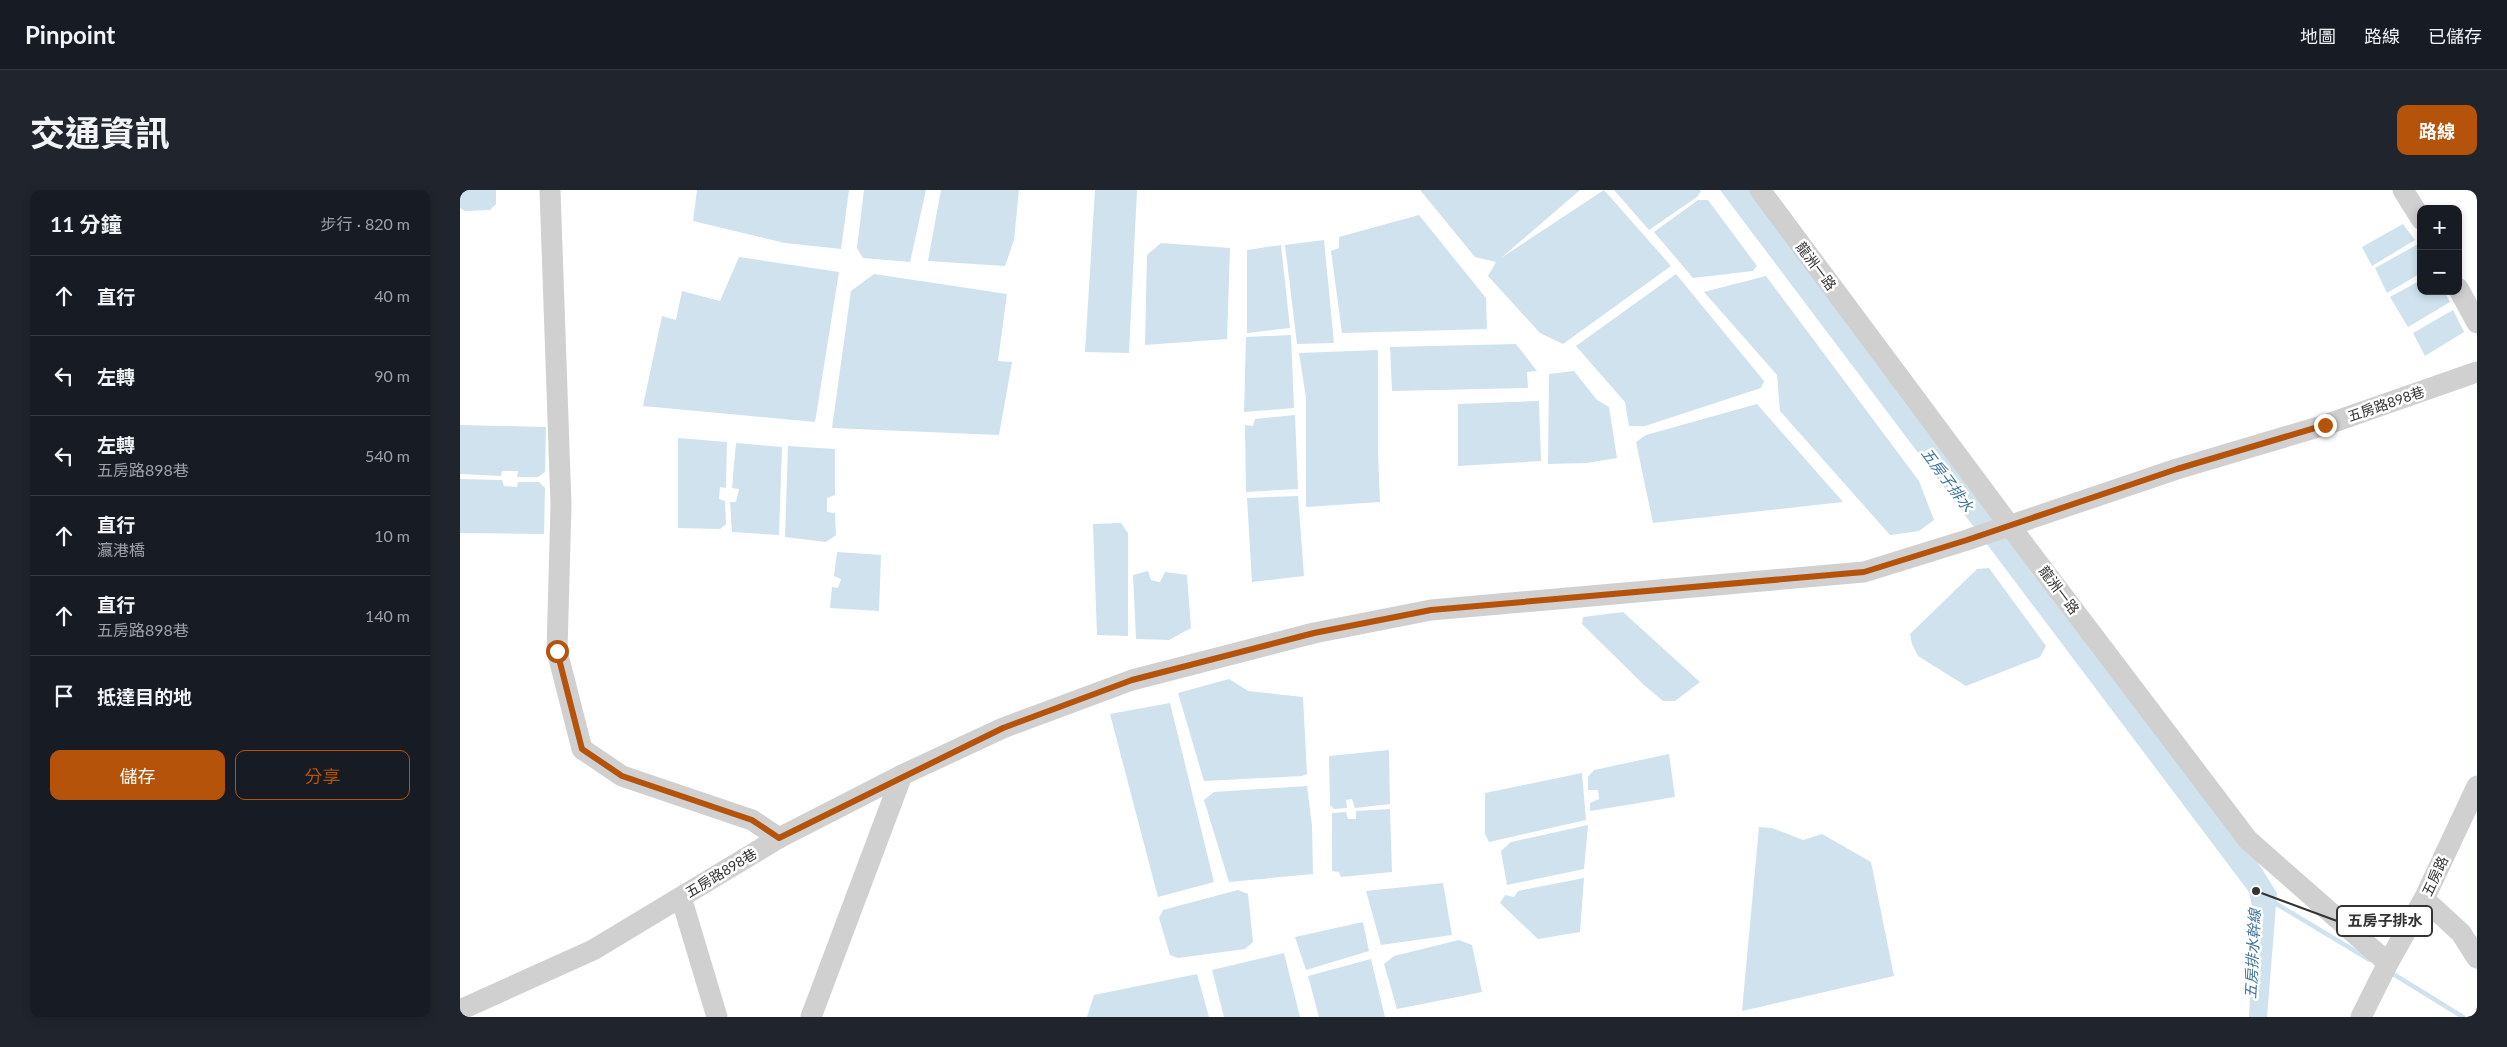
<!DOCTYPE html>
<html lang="zh-TW">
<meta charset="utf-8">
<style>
:root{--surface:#171b24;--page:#20242c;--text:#f1f3f6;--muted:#9ea1a6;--line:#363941;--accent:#b45309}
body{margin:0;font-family:Lato,"Noto Sans TC",sans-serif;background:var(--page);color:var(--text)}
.controls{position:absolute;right:15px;top:15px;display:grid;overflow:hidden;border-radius:10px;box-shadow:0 2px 8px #0003}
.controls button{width:45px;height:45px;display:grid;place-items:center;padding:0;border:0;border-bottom:1px solid var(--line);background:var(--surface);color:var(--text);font:25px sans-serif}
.stop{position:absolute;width:15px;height:15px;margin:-11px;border:4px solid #b45309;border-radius:50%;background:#fff}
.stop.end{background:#b45309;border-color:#fff;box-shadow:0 1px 5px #0008}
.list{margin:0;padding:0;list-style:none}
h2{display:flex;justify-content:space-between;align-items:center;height:65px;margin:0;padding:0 20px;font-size:21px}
h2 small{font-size:16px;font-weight:400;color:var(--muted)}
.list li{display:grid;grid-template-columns:32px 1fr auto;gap:15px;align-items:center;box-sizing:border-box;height:80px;padding:0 20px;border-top:1px solid var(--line)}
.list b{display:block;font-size:19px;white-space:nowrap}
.list p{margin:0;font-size:16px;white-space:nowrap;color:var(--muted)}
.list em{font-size:16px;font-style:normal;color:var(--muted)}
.actions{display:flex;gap:10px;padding:15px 20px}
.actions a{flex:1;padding:11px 0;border:1px solid var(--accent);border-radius:10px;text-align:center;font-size:18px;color:var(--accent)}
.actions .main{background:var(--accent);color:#fff}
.icon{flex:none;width:28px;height:28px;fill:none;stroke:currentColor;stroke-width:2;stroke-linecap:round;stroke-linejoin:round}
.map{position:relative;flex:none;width:2017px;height:827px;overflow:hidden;border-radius:10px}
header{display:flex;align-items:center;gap:30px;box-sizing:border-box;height:70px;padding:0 25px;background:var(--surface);border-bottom:1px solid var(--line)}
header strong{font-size:24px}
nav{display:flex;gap:28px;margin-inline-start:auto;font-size:18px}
.intro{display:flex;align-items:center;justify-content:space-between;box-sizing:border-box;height:120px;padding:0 30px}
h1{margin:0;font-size:35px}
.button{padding:12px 22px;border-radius:10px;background:var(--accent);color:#fff;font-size:18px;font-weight:700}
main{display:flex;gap:30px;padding:0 30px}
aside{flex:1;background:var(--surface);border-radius:10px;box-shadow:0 2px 8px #0003}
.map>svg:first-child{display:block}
.water{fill:#cfe2ee}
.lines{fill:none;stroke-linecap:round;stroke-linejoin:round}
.stream{stroke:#cfe2ee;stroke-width:4.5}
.minor{stroke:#d0d0d0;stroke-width:21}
.route{stroke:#b45309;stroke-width:6}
.labels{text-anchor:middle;stroke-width:5;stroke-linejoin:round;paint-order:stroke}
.street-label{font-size:14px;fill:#333;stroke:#fff}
.water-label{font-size:15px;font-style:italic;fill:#3f7597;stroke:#fff}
.leader{fill:none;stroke:#333;stroke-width:2}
.callout-dot{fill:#333;stroke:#fff;stroke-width:2}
.callout{fill:#fff;stroke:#333;stroke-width:2}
.callout-label{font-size:15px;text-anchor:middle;font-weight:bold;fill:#333}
</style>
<header>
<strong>Pinpoint</strong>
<nav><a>地圖</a><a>路線</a><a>已儲存</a></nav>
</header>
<div class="intro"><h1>交通資訊</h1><a class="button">路線</a></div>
<main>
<aside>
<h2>11 分鐘<small>步行 · 820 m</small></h2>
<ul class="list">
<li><svg class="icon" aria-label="ahead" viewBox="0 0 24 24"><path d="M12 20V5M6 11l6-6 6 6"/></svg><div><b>直行</b></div><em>40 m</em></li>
<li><svg class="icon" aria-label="left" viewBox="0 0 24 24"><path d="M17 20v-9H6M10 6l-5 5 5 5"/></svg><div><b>左轉</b></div><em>90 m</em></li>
<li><svg class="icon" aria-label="left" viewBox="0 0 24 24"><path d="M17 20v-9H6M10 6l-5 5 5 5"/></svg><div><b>左轉</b><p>五房路898巷</p></div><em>540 m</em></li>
<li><svg class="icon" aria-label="ahead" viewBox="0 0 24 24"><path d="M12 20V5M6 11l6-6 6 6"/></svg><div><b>直行</b><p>瀛港橋</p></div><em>10 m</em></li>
<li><svg class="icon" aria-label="ahead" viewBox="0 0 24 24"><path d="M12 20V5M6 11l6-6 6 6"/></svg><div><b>直行</b><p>五房路898巷</p></div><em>140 m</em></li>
<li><svg class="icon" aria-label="arrive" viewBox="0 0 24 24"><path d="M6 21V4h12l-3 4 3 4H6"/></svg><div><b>抵達目的地</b></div></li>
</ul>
<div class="actions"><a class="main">儲存</a><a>分享</a></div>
</aside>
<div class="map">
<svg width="2017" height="827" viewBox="0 0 2017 827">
<rect width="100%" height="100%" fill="#fff"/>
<g class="water">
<path d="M5,0h31v14l-6,6 -25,1 -5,-3v-16z"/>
<path d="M237,0h152l-8,59 -56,-6 -92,-22z"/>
<path d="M404,0h62l-16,72 -47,-4 -6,-10z"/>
<path d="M481,0h78l-5,50 -9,26 -77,-5z"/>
<path d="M635,0h42l-8,163 -44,-1z"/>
<path d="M960,0h160l-79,68 103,-68 67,76 -108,78 -23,-11 -52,-57 8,-14 -21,-5z"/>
<path d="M1154,0h86l1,1 -4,6 -48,33z"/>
<path d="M1260,0h35l490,652 32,51 -10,124h-18l5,-102 -5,-23z"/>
<path d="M1238,10h10l49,66 -4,5 -60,7 -39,-46z"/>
<path d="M959,25l67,83 1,31 -145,4 -11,-82 8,-3v-11z"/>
<path d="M1943,34l12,16 -43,26 -10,-19z"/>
<path d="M864,50l10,103 -37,1 -12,-99z"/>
<path d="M701,53l69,5 -3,91 -82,6 2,-90z"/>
<path d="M1960,53l1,30 -34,20 -12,-25z"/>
<path d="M821,55l9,83 -43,5v-83z"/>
<path d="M279,67l100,15 -24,150 -172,-16 19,-90 14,4 6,-29 38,10z"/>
<path d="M414,84l133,20 -9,67 14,1 -13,73 -167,-7 19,-137z"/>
<path d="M1216,84l88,107 -3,7 -116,38h-16l-4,-24 -49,-56z"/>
<path d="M1306,86l153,205 15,39 -15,11 -29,4 -110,-124 -3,-36 -73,-83z"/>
<path d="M1961,90v11h23l6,11 -42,25 -18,-30z"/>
<path d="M1993,120l11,22 -39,24 -12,-23z"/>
<path d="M831,145l3,73 -50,4 2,-75z"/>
<path d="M1056,154l21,27 -10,1 1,16 -136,3 -2,-44z"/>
<path d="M918,160v102l2,50 -74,5v-109l-7,-45z"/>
<path d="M1114,181l23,29 12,7 8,51 -30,5 -39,1 1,-90z"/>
<path d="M1079,211l2,60 -83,5v-62z"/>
<path d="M1297,214l86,98 -190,21 -17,-81 10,-7z"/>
<path d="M835,225l3,74 -52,3 -1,-67 8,1 2,-7z"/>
<path d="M0,235l86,2 -1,45 -7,5h-21l1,-6h-16l-1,5 -41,-2z"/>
<path d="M218,248l49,4 -1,46 -6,-1 -1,12 6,2 1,23 -6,5 -42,-1z"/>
<path d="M276,253l46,4 -3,88 -47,-3 -2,-30h6l3,-13 -7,-1z"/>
<path d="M328,256l47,3v46l-8,3v14l8,1 1,22 -10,7 -41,-5z"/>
<path d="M0,289l42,1 2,6 13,1 1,-5h21l6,6 -1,46 -84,-1z"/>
<path d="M838,306l6,80 -52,6 -5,-84z"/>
<path d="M661,333l7,10v103l-31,-1 -4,-111z"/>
<path d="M377,362l44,3 -2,56 -49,-3 2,-21 6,1 3,-9 -7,-3z"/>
<path d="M1529,378l57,78 -6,11 -74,29 -48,-30 -6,-12 -2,-10 67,-65z"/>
<path d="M688,381l3,9 9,2 5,-10 22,3 4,53 -22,12 -33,-1 -3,-64z"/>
<path d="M1163,422l77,70 -25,19h-12l-20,-17 -61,-60 1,-7z"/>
<path d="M769,489l19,12 55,6 4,77 -5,2 -98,5 -26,-88z"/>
<path d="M710,513l44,179 -56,15 -48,-183z"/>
<path d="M929,560l1,54 -35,4 -3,-9 -6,1 1,8 -13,1 -4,-4 -1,-49z"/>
<path d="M1209,564l6,43 -85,14v-8l9,-4 -1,-9h-10v-13l6,-7z"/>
<path d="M1122,583l4,47 -97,22 -4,-8v-41z"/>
<path d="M847,596l5,40 1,48 -84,8 -25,-82 10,-8z"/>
<path d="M930,619l2,63 -51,5 -2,-5 -7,-1v-58l14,-1 2,7h8v-8z"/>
<path d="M1128,635l-4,44 -77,16 -6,-34 10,-9z"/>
<path d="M1299,637l13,1 31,12 19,-6 49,28 23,114 -152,35z"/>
<path d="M1124,688l-4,54 -42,7 -38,-36 5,-8 9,2 4,-6z"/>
<path d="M983,693l9,52 -71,10 -15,-54z"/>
<path d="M778,700l10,4 5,48 -8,7 -67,9 -8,-3 -11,-37 4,-8z"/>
<path d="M903,732l6,29 -63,19 -11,-33z"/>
<path d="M999,750l13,5 10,47 -85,17 -13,-45 10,-8z"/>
<path d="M824,763l16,64h-76l-12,-47z"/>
<path d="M911,769l14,58h-66l-11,-41z"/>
<path d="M737,784l12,43h-122l7,-22z"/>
</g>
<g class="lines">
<g class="stream">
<path d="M1810,710l100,60"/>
<path d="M1930,782l73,45"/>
</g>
<g class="minor">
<path d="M90,0l11,315 -4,146 25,98 40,27 130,44 27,18"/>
<path d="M1300,0l250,336 238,314 140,123"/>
<path d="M1943,0l18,29"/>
<path d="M1998,98l19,35"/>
<path d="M221,707l36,120"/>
<path d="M1964,709l37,34 16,25"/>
<path d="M0,820l133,-60 186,-112 123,-63 101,-47 129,-48 182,-47 117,-23 433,-38 103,-32 210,-71 148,-44 152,-53"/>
<path d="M351,827l91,-242"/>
<path d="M1901,827l27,-54 36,-64 53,-113"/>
</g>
</g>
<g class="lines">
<path class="route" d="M97,461l25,98 40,27 130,44 27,18 224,-110 129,-48 182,-47 117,-23 433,-38 103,-32 210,-71 148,-44"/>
</g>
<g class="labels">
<g class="street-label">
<text transform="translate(1356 76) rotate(53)" y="5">龍洲一路</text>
<text transform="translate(1926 214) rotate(-19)" y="5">五房路898巷</text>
<text transform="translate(1599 400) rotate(53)" y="5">龍洲一路</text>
<text transform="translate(261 683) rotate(-31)" y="5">五房路898巷</text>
<text transform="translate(1975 686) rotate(-65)" y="5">五房路</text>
</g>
<g class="water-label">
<text transform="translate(1487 290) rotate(53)" y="5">五房子排水</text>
<text transform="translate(1793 764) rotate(-87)" y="5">五房排水幹線</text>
</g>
</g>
<path class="leader" d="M1796 701L1877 731"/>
<circle class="callout-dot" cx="1796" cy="701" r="5"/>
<rect class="callout" x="1877" y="716" width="95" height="30" rx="5"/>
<g class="callout-label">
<text x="1925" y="736">五房子排水</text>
</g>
</svg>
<div class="controls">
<button>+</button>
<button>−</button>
</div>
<div class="stop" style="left:97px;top:461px"></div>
<div class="stop end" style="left:1865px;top:235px"></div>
</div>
</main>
